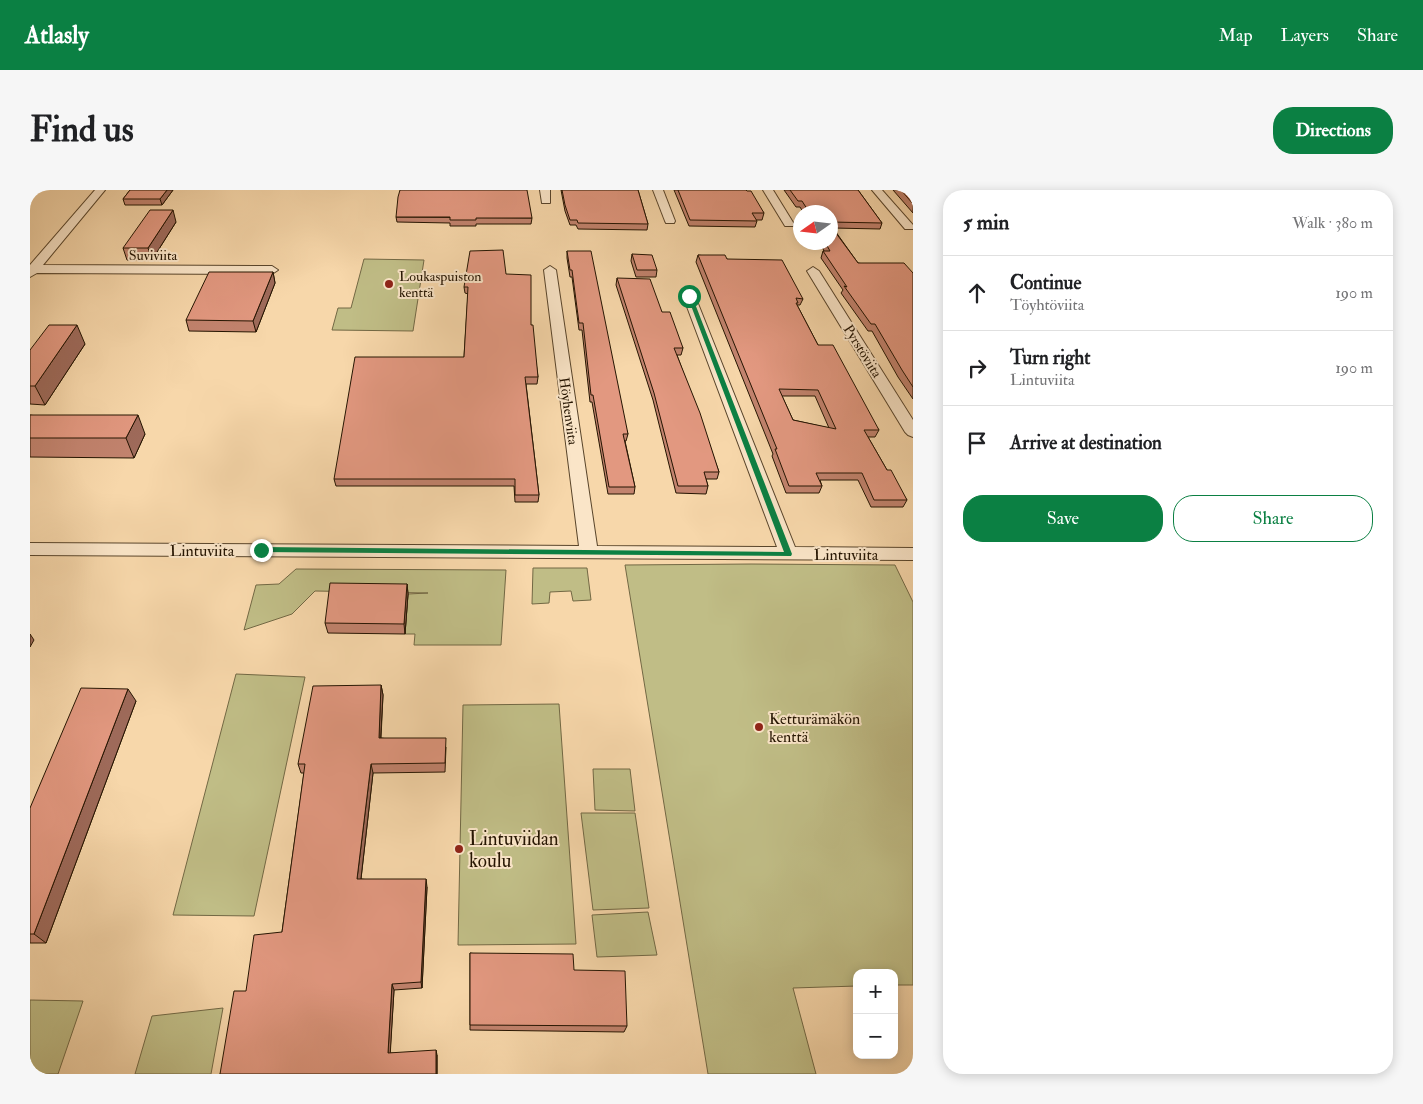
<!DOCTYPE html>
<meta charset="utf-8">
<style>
:root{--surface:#fff;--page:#f6f6f6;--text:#202124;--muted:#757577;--line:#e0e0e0;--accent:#0b8043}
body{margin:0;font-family:"IM FELL Double Pica",serif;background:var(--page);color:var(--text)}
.controls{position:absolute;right:15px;bottom:15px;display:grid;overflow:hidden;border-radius:10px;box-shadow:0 2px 12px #0003}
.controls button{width:45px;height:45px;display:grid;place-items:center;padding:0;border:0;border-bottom:1px solid var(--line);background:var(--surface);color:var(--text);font:25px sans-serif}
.compass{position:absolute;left:763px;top:15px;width:45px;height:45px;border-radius:50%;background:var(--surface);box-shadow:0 2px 12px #0003;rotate:256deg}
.stop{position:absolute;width:15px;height:15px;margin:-11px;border:4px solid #0b8043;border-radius:50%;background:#fff}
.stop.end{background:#0b8043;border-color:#fff;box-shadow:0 1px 5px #0008}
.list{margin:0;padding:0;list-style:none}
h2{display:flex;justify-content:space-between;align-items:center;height:65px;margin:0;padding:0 20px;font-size:21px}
h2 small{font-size:16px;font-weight:400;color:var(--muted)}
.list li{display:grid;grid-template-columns:32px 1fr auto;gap:15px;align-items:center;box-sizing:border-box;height:75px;padding:0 20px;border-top:1px solid var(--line)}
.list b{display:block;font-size:19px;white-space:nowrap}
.list p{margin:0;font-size:16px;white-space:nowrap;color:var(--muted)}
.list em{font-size:16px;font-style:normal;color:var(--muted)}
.actions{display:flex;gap:10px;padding:15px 20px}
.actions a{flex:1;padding:11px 0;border:1px solid var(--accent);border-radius:20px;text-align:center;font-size:18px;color:var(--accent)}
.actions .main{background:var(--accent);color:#fff}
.icon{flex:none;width:28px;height:28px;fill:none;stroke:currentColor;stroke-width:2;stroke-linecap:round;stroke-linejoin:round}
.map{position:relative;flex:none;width:883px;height:884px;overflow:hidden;border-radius:20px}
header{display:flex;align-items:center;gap:30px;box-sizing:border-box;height:70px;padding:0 25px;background:var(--accent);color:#fff}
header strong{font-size:24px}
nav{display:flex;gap:28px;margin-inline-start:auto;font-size:18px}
.intro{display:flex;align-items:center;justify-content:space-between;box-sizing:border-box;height:120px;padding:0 30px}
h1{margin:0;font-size:35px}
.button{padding:12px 22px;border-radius:20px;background:var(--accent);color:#fff;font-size:18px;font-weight:700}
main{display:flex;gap:30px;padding:0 30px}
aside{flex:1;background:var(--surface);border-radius:20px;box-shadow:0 2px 12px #0003}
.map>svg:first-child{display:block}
.green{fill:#c0bd86;stroke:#726844}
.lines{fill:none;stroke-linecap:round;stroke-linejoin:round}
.street-casing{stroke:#59452b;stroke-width:2}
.street{fill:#fae5c8;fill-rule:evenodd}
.wall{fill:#c2836e;stroke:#241401;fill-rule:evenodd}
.shaded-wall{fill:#9e6a5a;stroke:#241401}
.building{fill:#e29880;stroke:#241401;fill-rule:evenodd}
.route{fill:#0b8043}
.poi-dot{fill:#8f2418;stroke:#fae5c8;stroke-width:2}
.labels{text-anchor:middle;stroke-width:4;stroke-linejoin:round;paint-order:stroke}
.far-street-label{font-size:14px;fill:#241401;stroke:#fae5c8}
.far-poi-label{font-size:14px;fill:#241401;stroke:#fae5c8;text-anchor:start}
.street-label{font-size:16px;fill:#241401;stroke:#fae5c8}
.poi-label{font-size:16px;fill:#241401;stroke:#fae5c8;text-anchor:start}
.near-poi-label{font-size:19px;fill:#241401;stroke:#fae5c8;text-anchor:start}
</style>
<header>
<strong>Atlasly</strong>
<nav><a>Map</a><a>Layers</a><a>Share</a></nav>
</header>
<div class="intro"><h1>Find us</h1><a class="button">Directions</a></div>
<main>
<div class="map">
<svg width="883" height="884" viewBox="0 0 883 884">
<rect width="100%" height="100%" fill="#f7d7aa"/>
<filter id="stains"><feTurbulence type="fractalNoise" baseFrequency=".004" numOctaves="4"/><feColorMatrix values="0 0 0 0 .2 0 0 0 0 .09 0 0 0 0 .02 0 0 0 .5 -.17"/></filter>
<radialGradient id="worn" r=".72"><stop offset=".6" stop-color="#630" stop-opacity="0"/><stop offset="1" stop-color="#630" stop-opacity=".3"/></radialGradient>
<g class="green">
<path d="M334,69l60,1 -11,71 -81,-1 6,-22h13z"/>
<path d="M721,374l144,1 18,37v383h-19v-12h-37v13l-64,2 23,86h-108l-83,-509z"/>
<path d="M503,378h54l4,32 -18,1 -2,-10 -21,1 -1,11 -17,1z"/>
<path d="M266,379l210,1 -5,75h-87l1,-11h-10l3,-40 20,-1 -113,-2 -23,23 -48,16 12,-45 23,-1z"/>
<path d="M206,484l69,3 -51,239 -81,-1z"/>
<path d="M529,514l17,240 -118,1 5,-240z"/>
<path d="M563,579h37l5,42 -40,-1z"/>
<path d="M551,623h54l14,95 -56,2z"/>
<path d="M618,722l9,43 -60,2 -5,-42z"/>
<path d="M0,810l53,1 -25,73h-28z"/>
<path d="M193,818l-12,66h-76l17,-58z"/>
</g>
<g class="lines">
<g class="street-casing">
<g id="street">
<path d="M65,0h10l-62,75 229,1 6,4 -6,4 -235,-1 -7,4v-12z"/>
<path d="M510,0h10v13h-8z"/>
<path d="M623,0h10l12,31 -1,2h-8l-1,-2z"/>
<path d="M733,0h10l21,34 -1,2h-8z"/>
<path d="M842,0h10l31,35v4h-8z"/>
<path d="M520,76l6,4 41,276 180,1 -94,-251 6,-4 6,4 100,251 118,1v12l-883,-5v-12l549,3 -35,-276z"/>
<path d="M783,77l6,4 94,149v17l-5,-2 -3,-3 -98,-161z"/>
</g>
</g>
<use href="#street" class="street"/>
</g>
<g class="wall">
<path d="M100,0h43l-11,15h-37l-2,-6z"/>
<path d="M531,0h77l10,34 -1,6 -69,-1 -2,-4h-6l-5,-14z"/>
<path d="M644,0h72l18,23 -2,7h-6l1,1 -2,6 -66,-1z"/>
<path d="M754,0h74l24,33 -2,6 -47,-1 25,35 55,10v126l-15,-22 -26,-46h-4l-27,-38 2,-3 -22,-32 2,-7h1l-4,-9h10v-30h-27l-3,-5h-4z"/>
<path d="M863,0h20v23z"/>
<path d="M366,27l136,1 -1,6h-55v2h-26v-3l-53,-1z"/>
<path d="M146,32l-24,38h-25l-4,-12z"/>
<path d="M537,61l61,183 -2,7h-1l10,46 -1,7h-26l-16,-92h-2l-8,-72h-3l-7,-53h-2l-3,-19z"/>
<path d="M602,64l25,16 -1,7h-20l-5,-16z"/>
<path d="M668,65l29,4 76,40 -3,6h-3l21,40 61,85 -4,7h-7l19,33 20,30 -4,7h-32l-13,-27h-38l2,6 -3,7h-33l-14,-37 1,-2 -77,-192zM752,206h33l14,32 -36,-8z"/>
<path d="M243,82l2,11 -19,49 -67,-1 -3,-11z"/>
<path d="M476,84l25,51 7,52 -1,7h-11l13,111 -1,7h-23l-1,-16h-178l-2,-7 130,-122 4,-63 -3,-1 -1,-6z"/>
<path d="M587,88l45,34 21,36 -2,7h-4l42,117 -2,7h-11l2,7 -2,8 -30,-1 -23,-93 -37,-115z"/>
<path d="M55,154l-40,61 -15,-1v-54z"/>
<path d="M0,225l115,19 -11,24 -104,-1z"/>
<path d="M377,394l1,10 -3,40 -77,-1 -3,-10z"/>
<path d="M351,495l2,10 -2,43 65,9 -1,25 -72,1 -12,106 66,8 -5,101 -28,2 -4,63 47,2v19h-217l62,-142 22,-159h-3l-3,-9z"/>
<path d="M106,511l-90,242h-16v-135z"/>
<path d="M440,763l104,17 53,56 -3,6 -154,-2z"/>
</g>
<g class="shaded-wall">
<path d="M137,0h6l-11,15 -2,-6z"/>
<path d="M143,20l3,12 -24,38 -4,-12z"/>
<path d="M243,82l2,11 -19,49 -3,-11z"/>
<path d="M47,135l8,19 -40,61 -10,-19z"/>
<path d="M108,225l7,19 -11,24 -8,-20z"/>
<path d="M377,394l1,10 -3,40 -1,-10z"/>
<path d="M0,444l4,6 -4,7z"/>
<path d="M351,495l2,10 -3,53 -1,-10z"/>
<path d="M98,499l8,12 -90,242 -12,-9z"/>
<path d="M341,574l2,9 -13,114 -3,-8z"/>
<path d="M396,689l1,8 -5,101 -1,-6z"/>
<path d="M362,794l2,6 -4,68 -2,-5z"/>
<path d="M406,860l1,5v19h-1z"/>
</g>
<g class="building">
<path d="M100,0h37l-7,9h-37z"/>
<path d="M370,0h127l5,28h-56v2h-26v-3h-54l2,-20z"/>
<path d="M532,0h76l10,34 -70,-1 -1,-3h-7l-5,-15z"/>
<path d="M648,0h68l1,1h4l13,22h-12l5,8 -67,-1z"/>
<path d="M760,0h68l24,33 -52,-1v-10h-21l-7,-11h-4z"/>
<path d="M871,0h12v14z"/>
<path d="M120,20h23l-25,38h-25z"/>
<path d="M800,35l28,38h46l9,10v114l-11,-17 -27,-46h-4l-27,-38 3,1 -24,-36h7l-5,-9h5z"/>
<path d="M473,60l3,24 25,1v50h2l5,52h-13l14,118h-24v-16h-181l21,-122h109l4,-70h-4l6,-36z"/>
<path d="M537,61h24l37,183h-5l12,53h-26l-16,-92h-2l-8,-72h-4l-7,-53h-2z"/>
<path d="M602,64l20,1 5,15h-20z"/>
<path d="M668,65h27l2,4 55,1 21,39 -7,-1 2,5h-2l22,42h15l46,85h-15l23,40h4l16,30h-33l-12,-27h-46l6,13h-33l-14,-37h2zM749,199l39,1 18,39 -43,-9z"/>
<path d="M179,82h64l-20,49 -67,-1z"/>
<path d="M587,88l33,1 12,33h8l13,36h-9l26,65 19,59h-15l4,14h-30l-24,-93z"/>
<path d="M19,135h28l-42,61h-5v-36z"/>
<path d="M0,225h108l-12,23h-96z"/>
<path d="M300,393l77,1 -3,40 -79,-1z"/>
<path d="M351,495l-2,53h67l-1,25 -74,1 -14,115h69l-5,103 -29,2 -4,69 48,-3v24h-216l14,-83h12l8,-56 28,-3 23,-168h-7l15,-78z"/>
<path d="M51,498l47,1 -94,245h-4v-126z"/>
<path d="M440,763l103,1 1,16 51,1 2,55 -157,-1z"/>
</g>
<path class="route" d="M657,105l5,1 100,258 -1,2 -533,-4 -1,-2 4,-3 523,5z"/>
<g class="poi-dot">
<circle cx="359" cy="94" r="5"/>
<circle cx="729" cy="537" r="5"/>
<circle cx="429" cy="659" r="5"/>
</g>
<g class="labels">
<g class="far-street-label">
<text x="123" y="70">Suviviita</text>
<text transform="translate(833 161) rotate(58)" y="5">Pyrstöviita</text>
<text transform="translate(539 221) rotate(82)" y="5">Höyhenviita</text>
</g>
<g class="far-poi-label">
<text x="369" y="91">Loukaspuiston<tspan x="369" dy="16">kenttä</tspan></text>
</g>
<g class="street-label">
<text x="172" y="366">Lintuviita</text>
<text x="816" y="370">Lintuviita</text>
</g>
<g class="poi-label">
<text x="739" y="534">Ketturämäkön<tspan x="739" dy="18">kenttä</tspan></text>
</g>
<g class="near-poi-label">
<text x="439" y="655">Lintuviidan<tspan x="439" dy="22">koulu</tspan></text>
</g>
</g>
<rect width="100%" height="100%" filter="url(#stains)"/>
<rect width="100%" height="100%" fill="url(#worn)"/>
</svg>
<div class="controls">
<button>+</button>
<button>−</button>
</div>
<svg class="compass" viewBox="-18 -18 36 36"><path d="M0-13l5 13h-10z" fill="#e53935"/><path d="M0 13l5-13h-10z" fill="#757577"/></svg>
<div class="stop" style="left:659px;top:106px"></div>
<div class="stop end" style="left:231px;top:360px"></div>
</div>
<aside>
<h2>5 min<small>Walk · 380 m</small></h2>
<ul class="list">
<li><svg class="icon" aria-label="ahead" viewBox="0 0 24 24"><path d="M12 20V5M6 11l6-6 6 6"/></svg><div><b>Continue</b><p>Töyhtöviita</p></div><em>190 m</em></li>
<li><svg class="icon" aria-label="right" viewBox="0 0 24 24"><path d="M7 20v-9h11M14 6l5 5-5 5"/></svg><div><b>Turn right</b><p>Lintuviita</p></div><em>190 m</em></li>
<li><svg class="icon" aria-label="arrive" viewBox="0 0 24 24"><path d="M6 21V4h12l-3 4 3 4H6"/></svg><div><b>Arrive at destination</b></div></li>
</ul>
<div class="actions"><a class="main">Save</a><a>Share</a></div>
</aside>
</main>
